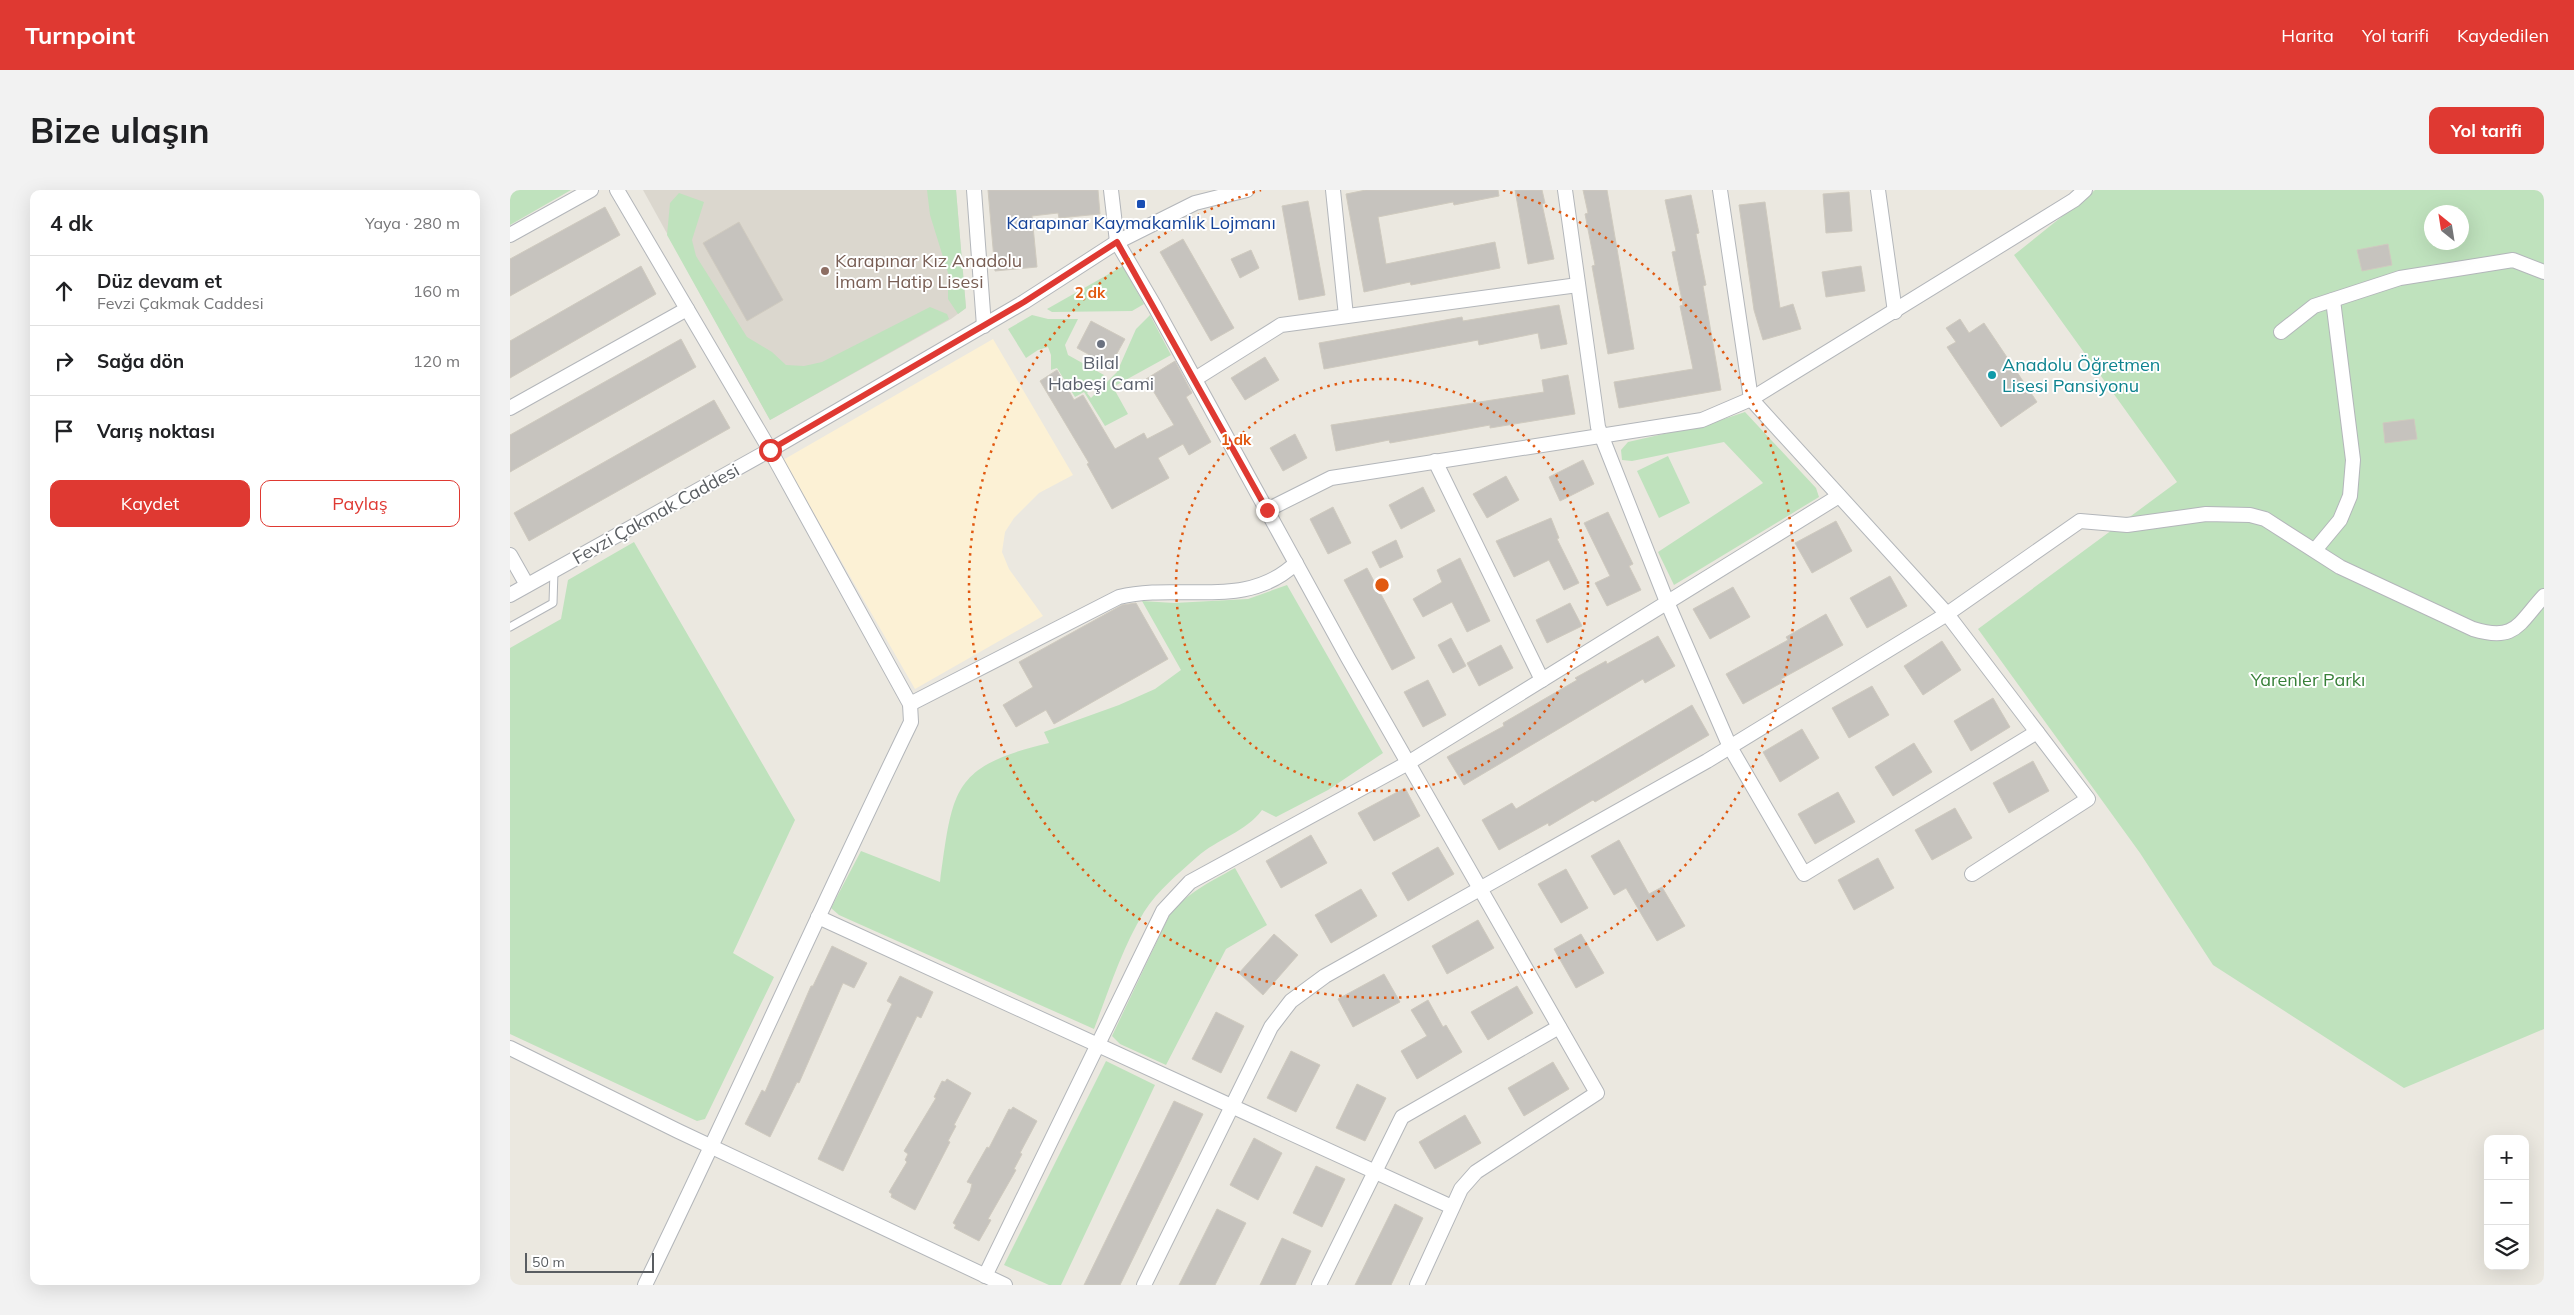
<!DOCTYPE html>
<html lang="tr">
<meta charset="utf-8">
<style>
:root{--surface:#fff;--page:#f2f2f2;--text:#202124;--muted:#757577;--line:#e0e0e0;--accent:#df3932}
body{margin:0;font-family:Mulish,sans-serif;background:var(--page);color:var(--text)}
.controls{position:absolute;right:15px;bottom:15px;display:grid;overflow:hidden;border-radius:10px;box-shadow:0 5px 20px #0002}
.controls button{width:45px;height:45px;display:grid;place-items:center;padding:0;border:0;border-bottom:1px solid var(--line);background:var(--surface);color:var(--text);font:25px sans-serif}
.compass{position:absolute;left:1914px;top:15px;width:45px;height:45px;border-radius:50%;background:var(--surface);box-shadow:0 5px 20px #0002;rotate:330deg}
.scale{position:absolute;left:15px;bottom:12px;width:129px;box-sizing:border-box;padding-left:5px;border:2px solid #595d61;border-top:0;font-size:14px;line-height:18px;white-space:nowrap;color:#595d61;-webkit-text-stroke:4px #fff;paint-order:stroke}
.stop{position:absolute;width:15px;height:15px;margin:-11px;border:4px solid #df3932;border-radius:50%;background:#fff}
.stop.end{background:#df3932;border-color:#fff;box-shadow:0 1px 5px #0008}
.list{margin:0;padding:0;list-style:none}
h2{display:flex;justify-content:space-between;align-items:center;height:65px;margin:0;padding:0 20px;font-size:21px}
h2 small{font-size:16px;font-weight:400;color:var(--muted)}
.list li{display:grid;grid-template-columns:32px 1fr auto;gap:15px;align-items:center;box-sizing:border-box;height:70px;padding:0 20px;border-top:1px solid var(--line)}
.list b{display:block;font-size:19px;white-space:nowrap}
.list p{margin:0;font-size:16px;white-space:nowrap;color:var(--muted)}
.list em{font-size:16px;font-style:normal;color:var(--muted)}
.actions{display:flex;gap:10px;padding:15px 20px}
.actions a{flex:1;padding:11px 0;border:1px solid var(--accent);border-radius:10px;text-align:center;font-size:18px;color:var(--accent)}
.actions .main{background:var(--accent);color:#fff}
.icon{flex:none;width:28px;height:28px;fill:none;stroke:currentColor;stroke-width:2;stroke-linecap:round;stroke-linejoin:round}
.map{position:relative;flex:none;width:2034px;height:1095px;overflow:hidden;border-radius:10px}
header{display:flex;align-items:center;gap:30px;box-sizing:border-box;height:70px;padding:0 25px;background:var(--accent);color:#fff}
header strong{font-size:24px}
nav{display:flex;gap:28px;margin-inline-start:auto;font-size:18px}
.intro{display:flex;align-items:center;justify-content:space-between;box-sizing:border-box;height:120px;padding:0 30px}
h1{margin:0;font-size:35px}
.button{padding:12px 22px;border-radius:10px;background:var(--accent);color:#fff;font-size:18px;font-weight:700}
main{display:flex;gap:30px;padding:0 30px}
aside{flex:1;background:var(--surface);border-radius:10px;box-shadow:0 5px 20px #0002}
.map>svg:first-child{display:block}
.commercial{fill:#fcf1d5}
.education{fill:#dbd7ce}
.green{fill:#bfe2bd;fill-rule:evenodd}
.building{fill:#c6c3be;stroke:#cfcabf}
.lines{fill:none;stroke-linecap:round;stroke-linejoin:round}
.lane-casing{stroke:#b3b6ba;stroke-width:9}
.street-casing{stroke:#b3b6ba;stroke-width:16}
.lane{stroke:#fff;stroke-width:7}
.street{stroke:#fff;stroke-width:14}
.route{stroke:#df3932;stroke-width:6}
.ring{fill:none;stroke:#e15910;stroke-width:2.5;stroke-dasharray:2.5 5}
.transit-dot{fill:#1a4fb4;stroke:#fff;stroke-width:2}
.education-dot{fill:#8d6e63;stroke:#fff;stroke-width:2}
.worship-dot{fill:#6b7280;stroke:#fff;stroke-width:2}
.culture-dot{fill:#0f9aa8;stroke:#fff;stroke-width:2}
.labels{text-anchor:middle;stroke-width:4;stroke-linejoin:round;paint-order:stroke}
.transit-label{font-size:18px;fill:#164399;stroke:#fff}
.education-label{font-size:18px;fill:#785e54;stroke:#fff;text-anchor:start}
.worship-label{font-size:18px;fill:#5b616d;stroke:#fff}
.culture-label{font-size:18px;fill:#0d838f;stroke:#fff;text-anchor:start}
.street-label{font-size:18px;fill:#595d61;stroke:#fff}
.park-label{font-size:18px;fill:#388039;stroke:#fff}
.centre{fill:#e15910;stroke:#fff;stroke-width:2.5}
.ring-label{font-size:15px;text-anchor:middle;font-weight:bold;fill:#e15910;stroke:#fff;stroke-width:4;stroke-linejoin:round;paint-order:stroke}
</style>
<header>
<strong>Turnpoint</strong>
<nav><a>Harita</a><a>Yol tarifi</a><a>Kaydedilen</a></nav>
</header>
<div class="intro"><h1>Bize ulaşın</h1><a class="button">Yol tarifi</a></div>
<main>
<aside>
<h2>4 dk<small>Yaya · 280 m</small></h2>
<ul class="list">
<li><svg class="icon" aria-label="ahead" viewBox="0 0 24 24"><path d="M12 20V5M6 11l6-6 6 6"/></svg><div><b>Düz devam et</b><p>Fevzi Çakmak Caddesi</p></div><em>160 m</em></li>
<li><svg class="icon" aria-label="right" viewBox="0 0 24 24"><path d="M7 20v-9h11M14 6l5 5-5 5"/></svg><div><b>Sağa dön</b></div><em>120 m</em></li>
<li><svg class="icon" aria-label="arrive" viewBox="0 0 24 24"><path d="M6 21V4h12l-3 4 3 4H6"/></svg><div><b>Varış noktası</b></div></li>
</ul>
<div class="actions"><a class="main">Kaydet</a><a>Paylaş</a></div>
</aside>
<div class="map">
<svg width="2034" height="1095" viewBox="0 0 2034 1095">
<rect width="100%" height="100%" fill="#ebe8e0"/>
<path class="commercial" d="M483,149l80,136 -34,18 -25,25 -9,14 -3,20 7,17 34,47 -128,73 -132,-229z"/>
<path class="education" d="M133,0h313l10,118 -15,11 -181,101z"/>
<g class="green">
<path d="M0,0h61l-61,35z"/>
<path d="M417,0h29l10,118 -8,6 -10,-15v-26l-18,-58z"/>
<path d="M1585,0h449v839l-140,59 -191,-123 -73,-112 -162,-224 199,-147 -163,-227zM1921,22h30v30h-30z"/>
<path d="M169,3l25,9 -12,38 4,16 51,81 25,15 14,13 18,1 18,-4 108,-55 17,7 2,5 -179,101 -103,-185 3,-32z"/>
<path d="M613,76l21,38 -12,7 -80,1 -5,-3z"/>
<path d="M522,125l16,4h30l-13,26 3,10 36,20 -17,18 4,5 26,-26 19,-43 14,-14 21,40 -58,32 15,27 -23,12 -21,-34 -9,5 -18,-29 -6,2v-15l-3,-8 -10,3 -12,8 -18,-29z"/>
<path d="M1235,222l71,76 3,9 -145,88 -16,-33 105,-69 -39,-41 -92,19 -10,-1 -1,-10 7,-8 84,-19z"/>
<path d="M1158,266l22,47 -31,15 -22,-47z"/>
<path d="M124,352l161,278 -62,133 41,24 -69,142 -8,2 -187,-87v-386l51,-29 7,-39z"/>
<path d="M777,395l96,168 -55,37 -52,27 -14,-7c-16,22 -45,29 -65,47 -19,17 -39,33 -53,55 -22,36 -35,78 -50,117l-255,-114 -8,-7 30,-57 79,31c13,-92 11,-116 109,-139l-5,-11 75,-27 36,-16 26,-19 -39,-69 32,2 74,-4z"/>
<path d="M725,678l32,57 -41,24 -60,116 -46,-21 -8,-8 57,-120c17,-23 41,-34 66,-48z"/>
<path d="M596,871l49,24 -94,200h-12l-45,-20z"/>
</g>
<g class="building">
<path d="M478,0h110l2,24 -41,4 -1,-5 -26,3 5,51 -42,4z"/>
<path d="M856,0h132l1,6 -45,9 -1,-3 -75,15 8,47 109,-22 5,26 -89,17 -1,-3 -46,10 -18,-98z"/>
<path d="M1005,0h27l3,13 -3,1 12,55 -26,5z"/>
<path d="M1073,0h24l27,159 -26,5 -16,-88 3,-1 -10,-51 3,-1z"/>
<path d="M1339,2l3,39 -26,2 -3,-39z"/>
<path d="M1181,5l8,38 -3,1 10,51 -3,1 18,104 -102,18 -5,-26 79,-13 -13,-63 3,-1 -11,-53 4,-1 -11,-51z"/>
<path d="M798,11l17,94 -26,5 -17,-94z"/>
<path d="M1255,12l15,106 13,-4 8,25 -38,11 -9,-30 -15,-105z"/>
<path d="M95,17l15,28 -110,61v-37z"/>
<path d="M229,32l44,78 -36,21 -44,-78z"/>
<path d="M673,49l51,89 -23,13 -51,-89z"/>
<path d="M1878,54l4,21 -30,6 -5,-21z"/>
<path d="M741,60l8,18 -19,10 -9,-19z"/>
<path d="M131,76l15,28 -146,84v-37z"/>
<path d="M1351,76l4,25 -39,6 -4,-25z"/>
<path d="M1049,115l8,39 -26,5 -3,-16 -59,12 -1,-5 -154,29 -5,-26 143,-26 1,4z"/>
<path d="M1450,129l9,14 15,-10 53,79 -36,25 -54,-80 9,-5 -10,-14z"/>
<path d="M581,131l34,18 -15,27 -33,-18z"/>
<path d="M171,149l15,28 -186,105v-37z"/>
<path d="M755,167l14,23 -34,20 -14,-22z"/>
<path d="M665,171l17,32 -6,4 25,45 -22,13 -6,-11 -25,14 11,20 -57,31 -25,-45 2,-1 -49,-82 17,-11 17,30 9,-5 32,54 29,-16 3,6 27,-14 -28,-46z"/>
<path d="M1058,185l7,39 -85,14v-3l-100,18 -1,-3 -53,11 -5,-26 213,-33 -2,-12z"/>
<path d="M204,210l16,28 -201,113 -15,-28z"/>
<path d="M1904,229l3,20 -32,4 -2,-20z"/>
<path d="M785,244l12,24 -24,13 -13,-23z"/>
<path d="M1073,270l11,24 -34,17 -11,-24z"/>
<path d="M996,286l13,24 -32,18 -14,-24z"/>
<path d="M913,297l12,24 -34,18 -12,-24z"/>
<path d="M823,317l18,36 -23,11 -18,-35z"/>
<path d="M1098,322l25,52 -4,2 12,24 -34,16 -12,-23 15,-7 -26,-53z"/>
<path d="M1041,328l8,20 -2,1 22,44 -15,7 -15,-30 -35,17 -18,-36z"/>
<path d="M1326,331l16,30 -40,22 -17,-30z"/>
<path d="M886,350l7,17 -23,11 -8,-16z"/>
<path d="M950,368l30,63 -23,11 -15,-30 -29,15 -10,-18 29,-17 -5,-12z"/>
<path d="M857,378l48,90 -23,12 -48,-90z"/>
<path d="M1380,386l17,30 -40,22 -17,-30z"/>
<path d="M1223,397l17,30 -40,22 -17,-30z"/>
<path d="M626,413l32,56 -114,65 -8,-14 -30,17 -13,-22 30,-18 -14,-25 103,-57z"/>
<path d="M1060,413l12,23 -35,17 -11,-23z"/>
<path d="M1316,424l17,31 -62,34 2,3 -40,22 -17,-30 62,-34 -2,-3z"/>
<path d="M1148,446l17,30 -30,17 -2,-4 -179,106 -17,-28 57,-31 -1,-3 74,-43 -2,-2 31,-17 1,3z"/>
<path d="M941,448l15,28 -13,7 -15,-28z"/>
<path d="M1432,451l19,29 -38,25 -19,-29z"/>
<path d="M991,455l12,23 -34,18 -12,-23z"/>
<path d="M918,490l18,35 -23,12 -19,-35z"/>
<path d="M1362,496l17,29 -40,23 -17,-30z"/>
<path d="M1483,508l17,29 -39,24 -17,-30z"/>
<path d="M1182,515l17,30 -114,67 -2,-2 -44,26 -1,-3 -49,27 -17,-30 30,-17 4,6z"/>
<path d="M1292,539l17,29 -39,24 -17,-30z"/>
<path d="M1404,553l18,29 -39,24 -18,-29z"/>
<path d="M1523,571l16,30 -40,22 -16,-30z"/>
<path d="M895,598l15,28 -46,25 -16,-28z"/>
<path d="M1328,602l17,30 -40,22 -17,-30z"/>
<path d="M1445,618l17,30 -40,22 -17,-30z"/>
<path d="M801,645l16,28 -46,25 -15,-27z"/>
<path d="M1109,650l30,54 13,-7 23,39 -28,15 -31,-53 -12,7 -23,-39z"/>
<path d="M928,657l16,27 -46,27 -16,-28z"/>
<path d="M1368,668l16,30 -40,22 -16,-30z"/>
<path d="M1056,679l22,39 -27,15 -23,-39z"/>
<path d="M851,699l16,27 -46,27 -16,-28z"/>
<path d="M968,730l16,28 -47,26 -15,-28z"/>
<path d="M764,744l24,21 -35,40 -24,-22z"/>
<path d="M1071,744l23,39 -28,15 -22,-39z"/>
<path d="M322,756l35,17 -13,25 -11,-5 -44,100 -2,-1 -27,55 -25,-13 17,-34 3,2 46,-106h2z"/>
<path d="M874,784l16,28 -47,25 -15,-28z"/>
<path d="M390,786l33,16 -12,26 -4,-2 -74,155 -25,-12 74,-155 -5,-3z"/>
<path d="M1007,796l16,27 -45,27 -17,-28z"/>
<path d="M918,810l15,27 3,-2 16,27 -45,27 -16,-28 26,-15 -16,-26z"/>
<path d="M706,822l28,14 -23,47 -29,-14z"/>
<path d="M781,861l29,14 -24,47 -29,-14z"/>
<path d="M1043,872l16,27 -45,27 -16,-28z"/>
<path d="M437,889l24,14 -17,32 2,1 -8,15 2,1 -35,68 -24,-13 1,-3 -3,-2 18,-30 -2,-2 3,-6 -4,-3 32,-53 -2,-1 8,-16 3,1z"/>
<path d="M847,894l29,14 -21,43 -29,-13z"/>
<path d="M664,911l29,13 -23,48 -60,123h-36z"/>
<path d="M503,917l24,14 -17,32 2,1 -8,15 2,1 -28,49 3,1 -12,21 -25,-13 2,-3 -3,-2 17,-31 2,-8 -5,-2 20,-35 2,1 20,-39 2,1z"/>
<path d="M955,925l16,28 -46,26 -16,-27z"/>
<path d="M744,948l28,15 -24,47 -28,-15z"/>
<path d="M806,976l29,13 -23,48 -29,-14z"/>
<path d="M885,1014l28,14 -32,67h-36z"/>
<path d="M707,1019l29,14 -31,62h-36z"/>
<path d="M772,1048l29,13 -16,34h-35z"/>
</g>
<g class="lines">
<g class="lane-casing">
<path id="lane" d="M0,437l43,-24 1,-32"/>
</g>
<g class="street-casing">
<g id="street">
<path d="M107,0l153,260 140,254 1,18c-91,187 -175,376 -266,563"/>
<path d="M464,0l10,136"/>
<path d="M601,0l6,52 37,63 194,353 249,435 -121,79 -15,17 -44,96"/>
<path d="M823,0l13,126"/>
<path d="M1055,0l33,237 69,175 63,145 74,127 233,-142"/>
<path d="M1210,0l31,209 196,215 141,185 -116,75"/>
<path d="M1368,0l17,122"/>
<path d="M0,45l81,-45"/>
<path d="M1771,142l33,-26 86,-28 113,-18 31,12"/>
<path d="M685,189l86,-54 297,-40"/>
<path d="M0,218l177,-99"/>
<path d="M925,271l107,219"/>
<path d="M757,320l64,-32 371,-58 49,-21 323,-199 11,-10"/>
<path d="M1805,360l25,-30 10,-24 3,-36 -20,-160"/>
<path d="M0,365l17,30"/>
<path d="M0,405l260,-145 254,-148 93,-60 78,-39 52,-13"/>
<path d="M400,514l209,-107c60,-15 127,14 177,-34"/>
<path d="M308,727l634,290"/>
<path d="M0,858l168,83 327,154"/>
<path d="M475,1086l178,-365 27,-29 218,-119 431,-267"/>
<path d="M634,1095l127,-258 20,-26 34,-25 382,-215 240,-147 133,-93 47,4 79,-11 44,1 15,4 75,48 133,62c43,13 45,-5 71,-33"/>
<path d="M809,1095l83,-168 157,-90"/>
</g>
</g>
<use href="#lane" class="lane"/>
<use href="#street" class="street"/>
</g>
<g class="lines">
<path class="route" d="M260,260l254,-148 93,-60 150,268"/>
</g>
<g class="ring">
<circle cx="872" cy="395" r="206"/>
<path d="M993 0A413 413 0 1 1 751 0"/>
</g>
<rect class="transit-dot" x="626" y="9" width="10" height="10" rx="2.5"/>
<circle class="education-dot" cx="315" cy="81" r="5"/>
<circle class="worship-dot" cx="591" cy="154" r="5"/>
<circle class="culture-dot" cx="1482" cy="185" r="5"/>
<g class="labels">
<g class="transit-label">
<text x="631" y="39">Karapınar Kaymakamlık Lojmanı</text>
</g>
<g class="education-label">
<text x="325" y="77">Karapınar Kız Anadolu<tspan x="325" dy="21">İmam Hatip Lisesi</tspan></text>
</g>
<g class="worship-label">
<text x="591" y="179">Bilal<tspan x="591" dy="21">Habeşi Cami</tspan></text>
</g>
<g class="culture-label">
<text x="1492" y="181">Anadolu Öğretmen<tspan x="1492" dy="21">Lisesi Pansiyonu</tspan></text>
</g>
<g class="street-label">
<text transform="translate(146 324) rotate(-29)" y="6">Fevzi Çakmak Caddesi</text>
</g>
<g class="park-label">
<text x="1798" y="496">Yarenler Parkı</text>
</g>
</g>
<circle cx="872" cy="395" r="8" class="centre"/>
<g class="ring-label">
<text x="580" y="108">2 dk</text>
<text x="726" y="255">1 dk</text>
</g>
</svg>
<div class="controls">
<button>+</button>
<button>−</button>
<button><svg class="icon" aria-label="layers" viewBox="0 0 24 24"><path d="M12 4l9 5-9 5-9-5zM3 14l9 5 9-5"/></svg></button>
</div>
<svg class="compass" viewBox="-18 -18 36 36"><path d="M0-13l5 13h-10z" fill="#e53935"/><path d="M0 13l5-13h-10z" fill="#757577"/></svg>
<div class="scale">50 m</div>
<div class="stop" style="left:260px;top:260px"></div>
<div class="stop end" style="left:757px;top:320px"></div>
</div>
</main>
